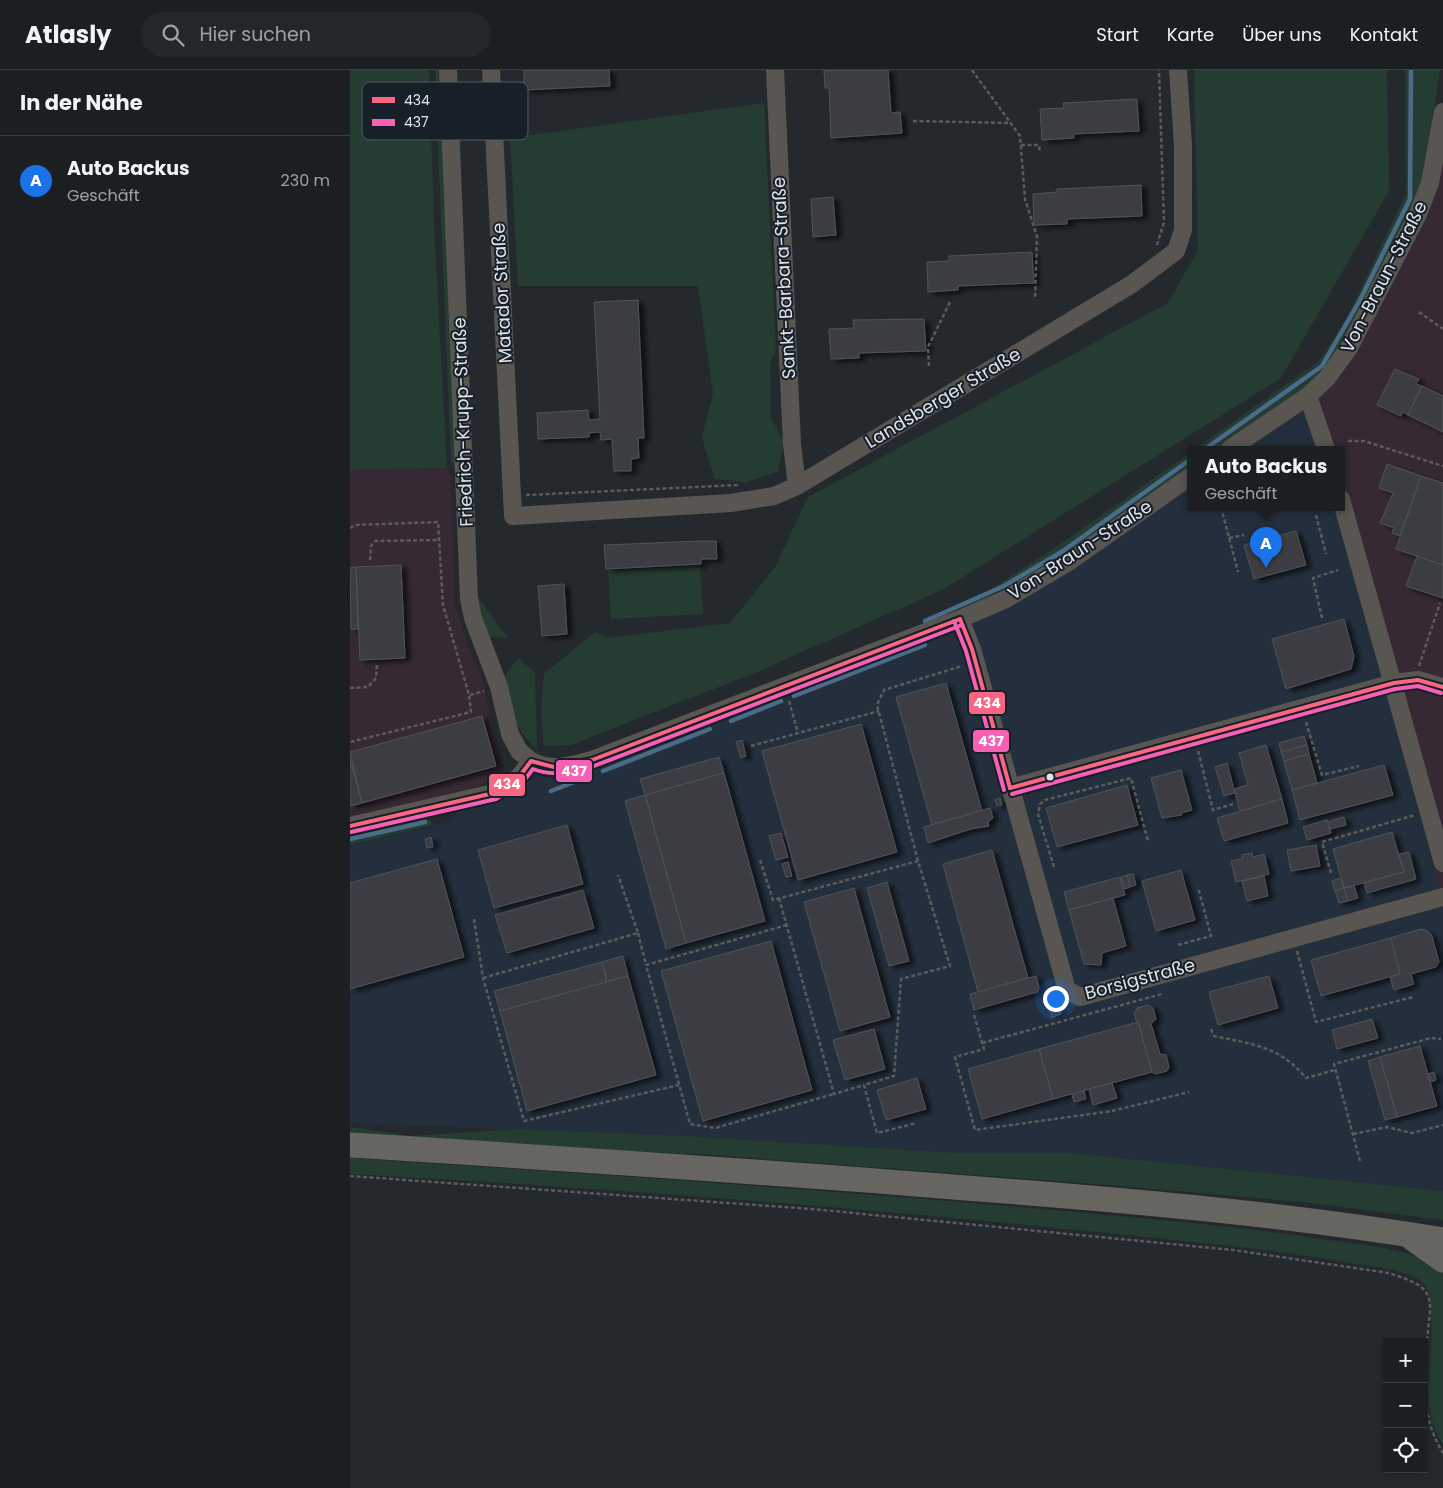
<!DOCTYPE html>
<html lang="de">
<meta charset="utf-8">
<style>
:root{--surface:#1b1f22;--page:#24272a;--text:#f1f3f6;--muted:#a0a2a5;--line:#393d40;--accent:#1a73e8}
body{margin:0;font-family:Poppins,sans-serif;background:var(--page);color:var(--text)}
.controls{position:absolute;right:15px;bottom:15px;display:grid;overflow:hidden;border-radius:0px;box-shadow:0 2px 8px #0003}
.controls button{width:45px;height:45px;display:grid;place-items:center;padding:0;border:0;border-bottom:1px solid var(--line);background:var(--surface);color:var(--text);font:25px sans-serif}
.you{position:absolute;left:705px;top:928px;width:18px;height:18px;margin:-12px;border:4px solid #fff;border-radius:50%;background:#1a73e8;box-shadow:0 0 0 8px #1a73e833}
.badge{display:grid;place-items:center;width:32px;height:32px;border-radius:50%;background:var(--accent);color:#fff;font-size:16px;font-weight:700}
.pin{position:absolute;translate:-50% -41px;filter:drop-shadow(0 1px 2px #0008)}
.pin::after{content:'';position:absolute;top:26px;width:18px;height:15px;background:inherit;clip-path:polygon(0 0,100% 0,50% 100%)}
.popup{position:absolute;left:837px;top:376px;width:158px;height:65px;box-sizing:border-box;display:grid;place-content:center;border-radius:0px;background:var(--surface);filter:drop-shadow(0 1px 4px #0005);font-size:16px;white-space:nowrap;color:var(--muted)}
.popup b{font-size:19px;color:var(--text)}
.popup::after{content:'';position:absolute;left:50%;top:100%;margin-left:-10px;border:10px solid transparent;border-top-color:var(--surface)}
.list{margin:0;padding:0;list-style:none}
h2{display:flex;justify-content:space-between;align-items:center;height:65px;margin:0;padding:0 20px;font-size:21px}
h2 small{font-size:16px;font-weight:400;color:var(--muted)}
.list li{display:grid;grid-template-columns:32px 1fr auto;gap:15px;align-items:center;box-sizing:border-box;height:90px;padding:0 20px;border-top:1px solid var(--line)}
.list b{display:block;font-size:19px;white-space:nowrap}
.list p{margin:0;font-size:16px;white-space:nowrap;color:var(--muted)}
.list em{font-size:16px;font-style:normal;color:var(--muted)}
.icon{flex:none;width:28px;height:28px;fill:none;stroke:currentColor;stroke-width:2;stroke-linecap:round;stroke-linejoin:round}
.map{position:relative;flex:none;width:1093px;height:1418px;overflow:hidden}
header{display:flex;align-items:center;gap:30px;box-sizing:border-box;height:70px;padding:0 25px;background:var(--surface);border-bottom:1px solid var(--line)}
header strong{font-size:24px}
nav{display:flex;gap:28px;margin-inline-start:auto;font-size:18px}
.search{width:350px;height:45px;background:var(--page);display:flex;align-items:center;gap:12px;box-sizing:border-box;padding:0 18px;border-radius:28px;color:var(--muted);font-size:19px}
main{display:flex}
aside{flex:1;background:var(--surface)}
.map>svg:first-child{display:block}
.commercial{fill:#362933}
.built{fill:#242f3d}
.green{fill:#253c32}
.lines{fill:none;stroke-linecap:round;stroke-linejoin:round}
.stream{stroke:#4a6c88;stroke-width:4.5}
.building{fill:#3a3e43;stroke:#4f5357;filter:url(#shadow)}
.path{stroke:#5b5b59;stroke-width:2.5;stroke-dasharray:4 2.5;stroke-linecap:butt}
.minor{stroke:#595652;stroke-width:18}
.highway{stroke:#676560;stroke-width:25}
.bus-1-casing{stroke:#171f28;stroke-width:8}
.bus-2-casing{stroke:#171f28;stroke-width:8}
.bus-1{stroke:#fa6682;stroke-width:4}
.bus-2{stroke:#f860b3;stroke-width:4}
.bus-dot{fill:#dee4ea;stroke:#171f28;stroke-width:2}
.labels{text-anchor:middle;stroke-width:4;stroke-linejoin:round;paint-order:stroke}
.street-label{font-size:18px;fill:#dee4ea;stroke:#171f28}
.key{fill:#171f28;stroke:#535a62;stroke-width:1}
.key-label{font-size:14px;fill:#dee4ea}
.line-badge{stroke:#171f28;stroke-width:2}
.badge-label{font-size:14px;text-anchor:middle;font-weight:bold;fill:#fff}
</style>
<header>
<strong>Atlasly</strong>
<div class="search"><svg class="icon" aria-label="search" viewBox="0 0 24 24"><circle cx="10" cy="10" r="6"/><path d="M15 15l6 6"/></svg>Hier suchen</div>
<nav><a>Start</a><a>Karte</a><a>Über uns</a><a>Kontakt</a></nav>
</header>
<main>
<aside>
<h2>In der Nähe<small></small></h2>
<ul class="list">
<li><span class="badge">A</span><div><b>Auto Backus</b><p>Geschäft</p></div><em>230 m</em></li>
</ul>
</aside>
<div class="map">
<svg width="1093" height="1418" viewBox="0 0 1093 1418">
<defs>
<filter id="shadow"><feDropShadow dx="5.5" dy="3" stdDeviation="2.5" flood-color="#0009"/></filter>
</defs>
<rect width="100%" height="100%" fill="#24292e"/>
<g class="commercial">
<path d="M1093,79v756l-102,-398v-58h-21l-18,-41z"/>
<path d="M97,398l4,9 4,128 11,36 17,39 17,87 -9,13 -23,11 -118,28v-349z"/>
</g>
<g class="built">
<path d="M952,338l18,41h-80z"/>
<path d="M841,412v25h144l55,194 53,204v286l-371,-38h-114l-273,-17 -335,-13v-278l78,-17 26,-9 4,-10 54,-17 25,-16 18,2 20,-5 440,-174z"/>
</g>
<g class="green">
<path d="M0,0h79l5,155 13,243 -97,2z"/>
<path d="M85,0h5l16,399 -5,-7z"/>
<path d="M844,0h193l2,121 -108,187 -339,212 -185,82 -186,73 -27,1 -3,-37 3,-35 51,-42 12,6 123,-15 45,-56 33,-70 360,-194 30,-53z"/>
<path d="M1055,0h35l-16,107 -8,28 -69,131 -15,25 -38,36 -74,52h-25l124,-88 28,-43 59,-125z"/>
<path d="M414,33l12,246 -6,15 1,54 13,24 -6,30 -32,10 -31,-3 -13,-41 11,-45 -15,-107h-180l-8,-148z"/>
<path d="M841,382v18c-75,51 -146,103 -230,139l98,-64z"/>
<path d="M350,496l3,48 -92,5 -3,-49z"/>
<path d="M125,523l33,45 -19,-1z"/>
<path d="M171,587l1,5 13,10 2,77c-26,-23 -26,-39 -33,-71l11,-16z"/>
<path d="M75,747l9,8 -84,20v-9z"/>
<path d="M0,1057l61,9 105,-7 169,7 273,17h114l371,38v29l-141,-18 -170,-15 -418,-32 -203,-9 -161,-13z"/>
<path d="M0,1088c256,17 512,34 768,58 68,6 136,13 203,23 37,5 93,9 122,32v173c-4,-7 -9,-14 -11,-22 -11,-36 11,-119 -10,-140 -15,-12 -41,-14 -60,-17 -55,-10 -111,-17 -168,-23 -280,-30 -562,-53 -844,-68z"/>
</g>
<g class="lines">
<g class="stream">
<path d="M855,379l117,-83 38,-66 50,-101 1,-129"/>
<path d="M575,551l79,-35 59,-35 128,-92"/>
<path d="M444,626l131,-51"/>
<path d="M381,651l50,-20"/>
<path d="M253,701l107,-42"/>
<path d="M201,721l31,-12"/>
<path d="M0,769l75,-17"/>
</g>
</g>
<g class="building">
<path d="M174,0h85l1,16 -86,4z"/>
<path d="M474,0h64l3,43 9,-1 2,21 -71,5 -2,-50h-4z"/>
<path d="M787,29l2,32 -65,3v4l-32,2 -2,-31 24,-1 -1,-5z"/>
<path d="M791,115l1,31 -75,3v5l-33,1 -1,-31 24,-2v-3z"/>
<path d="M483,127l3,38 -23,2 -2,-38z"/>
<path d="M682,182l2,31 -76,3v4l-30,2 -1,-30 22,-1v-5z"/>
<path d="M288,230l6,138h-6l1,20 -8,1v12h-17l-2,-32 -11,1 -1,-8 -11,1v4l-51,2 -1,-26 51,-3 1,10 11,-1 -6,-117z"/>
<path d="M574,249l2,32 -67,2v5l-28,1 -2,-30 25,-1 -1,-8z"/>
<path d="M1045,299l24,10 -3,5 6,2 -14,29 -5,-3 -2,4 -24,-11z"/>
<path d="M1072,316l21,10v36l-35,-17z"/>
<path d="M1037,394l34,12 -21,60 -8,-3 2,-5 -14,-5 13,-30 -14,-5z"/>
<path d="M1071,406l22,7v82l-47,-16z"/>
<path d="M946,461l10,34 -52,14 -10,-34z"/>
<path d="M350,471h16l1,18h-16v5l-95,5 -2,-24z"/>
<path d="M1067,486l26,9v33l-37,-12z"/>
<path d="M51,495l4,93 -45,2 -4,-93z"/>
<path d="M6,497l2,62h-7l-1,-61z"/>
<path d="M214,514l3,50 -25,2 -4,-50z"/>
<path d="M994,549l10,37 -3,13 -65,20 -14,-50z"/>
<path d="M596,613l36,128 -50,14 -36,-128z"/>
<path d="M132,646l14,50 -134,37 -12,-51z"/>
<path d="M511,654l36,128 -99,28 -36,-129z"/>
<path d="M954,666l3,9 -26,7 -2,-9z"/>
<path d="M392,670l4,16 -5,2 -5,-16z"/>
<path d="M916,675l16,54 -42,12 -6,-22 14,-4 -9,-32z"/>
<path d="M957,675l2,9 -25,7 -3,-9z"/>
<path d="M959,684l8,29 -25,7 -8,-29z"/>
<path d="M369,687l5,16 -79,22 -5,-16z"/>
<path d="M0,688l12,45 -12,3z"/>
<path d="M877,693l8,30 -11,3 -9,-29z"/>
<path d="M1034,695l9,30 -93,25 -8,-30z"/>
<path d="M831,700l11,40 -11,3 1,2 -20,3 -11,-40z"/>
<path d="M374,703l41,148 -79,22 -41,-148z"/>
<path d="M777,715l11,40 -81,22 -11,-39z"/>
<path d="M295,725l41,148 -20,6 -41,-148z"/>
<path d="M650,728l2,7 -5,1 -2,-6z"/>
<path d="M932,729l6,24 -64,18 -7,-23z"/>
<path d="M640,738l3,10 -5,4 1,4 -18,3 -43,14 -4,-16z"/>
<path d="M994,747l2,8 -16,4 -3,-7z"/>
<path d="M977,750l4,13 -24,7 -4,-13z"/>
<path d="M217,755l16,59 -89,24 -16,-58z"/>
<path d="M1042,762l12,40 -60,16 -11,-39z"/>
<path d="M431,763l7,24 -12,3 -7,-24z"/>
<path d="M81,767l2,10 -6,1 -2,-9z"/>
<path d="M966,775l4,21 -29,5 -4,-21z"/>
<path d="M642,780l36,128 -50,14 -35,-128z"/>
<path d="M1059,782l7,27 -49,14 -3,-10 40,-11 -5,-18z"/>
<path d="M902,783l1,4 11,-3 5,20 -33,8 -5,-21 11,-2v-4z"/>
<path d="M87,789l27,98 -114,32v-106z"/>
<path d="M438,792l4,14 -6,1 -4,-13z"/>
<path d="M831,800l14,50 -39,11 -14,-50z"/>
<path d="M783,804l3,11 -6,2 -3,-12z"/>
<path d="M777,805l3,12 -5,2 -4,-12z"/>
<path d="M914,806l4,20 -21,5 -5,-20z"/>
<path d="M770,807l5,18 -56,15 -5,-18z"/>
<path d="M991,808l3,10 -9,3 -3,-10z"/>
<path d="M537,812l22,79 -20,5 -22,-78z"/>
<path d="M1004,816l4,12 -10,3 -4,-13z"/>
<path d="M504,818l36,129 -50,14 -36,-129z"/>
<path d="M994,818l4,13 -9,2 -4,-12z"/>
<path d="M233,820l11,38 -87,25 -12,-38z"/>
<path d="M763,828l13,48 -24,7 -1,12 -17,-1 -15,-54z"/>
<path d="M1071,859l7,2 4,5 7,26 -3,5 -25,7 3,10 -20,6 -4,-13 10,-3 -10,-36z"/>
<path d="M1041,868l9,36 -79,22 -10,-36z"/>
<path d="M421,871l41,149 -109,31 -42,-150z"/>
<path d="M273,886l5,20 -21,6 -5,-20z"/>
<path d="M252,892l5,20 -107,29 -6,-20z"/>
<path d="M278,906l28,99 -129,36 -27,-100z"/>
<path d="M686,906l3,11 -2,5 -63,18 -4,-16z"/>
<path d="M919,906l9,32 -60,17 -9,-33z"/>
<path d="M798,935l5,3 3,11 -5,5 9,30 6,1 3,12 -2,4 -12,3 -3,-2 -18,-59 3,-5z"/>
<path d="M710,938l1,6 -9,3 -2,-6z"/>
<path d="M1022,949l6,19 -41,11 -5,-19z"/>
<path d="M788,952l14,50 -99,27 -14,-50z"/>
<path d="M524,959l11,40 -40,11 -12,-40z"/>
<path d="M1070,976l17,60 -40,11 -17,-60z"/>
<path d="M689,979l14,50 -71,20 -14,-50z"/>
<path d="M1030,987l17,60 -12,3 -17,-59z"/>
<path d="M1084,1002l2,8 -6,2 -2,-8z"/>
<path d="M567,1008l9,31 -40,11 -9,-30z"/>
<path d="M762,1013l5,15 -24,7 -4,-16z"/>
<path d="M734,1021l2,8 -12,3 -2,-8z"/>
</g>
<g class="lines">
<g class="path">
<path d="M622,0l48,66 5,63 12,38 -2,62"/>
<path d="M563,51l98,2"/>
<path d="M671,75h18l1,8"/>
<path d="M807,175l7,-23 -5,-152"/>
<path d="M1069,242l24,17"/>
<path d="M579,296l-1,-19 22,-45"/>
<path d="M998,371h16l79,25"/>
<path d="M176,425l212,-10"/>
<path d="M871,437l17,65"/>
<path d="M966,445l10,39"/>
<path d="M0,458l5,-3 83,-3 5,83 26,90 2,17 -121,30"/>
<path d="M879,468l15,-3"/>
<path d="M20,490l1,-14 4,-5 64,-1"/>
<path d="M972,548l-9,-40 25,-8"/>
<path d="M1069,596l21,-63"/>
<path d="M0,618l18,-1 8,-9 1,-14"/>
<path d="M120,625l14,-4"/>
<path d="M439,631l9,32"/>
<path d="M956,652l16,53 37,-9"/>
<path d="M401,676l128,-35"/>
<path d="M848,681l15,59 20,-6"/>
<path d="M410,790l13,40 145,-39 32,105 -49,13 -7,97 -30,9 13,48 40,-10"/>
<path d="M568,791l-41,-156 7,-15 78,-24"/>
<path d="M704,797l-16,-53 2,-10 5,-4 86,-22 17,63"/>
<path d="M981,803l-9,-31 93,-27"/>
<path d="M429,828l55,196 30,-9"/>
<path d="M124,849l9,59 41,143 155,-36"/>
<path d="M437,855l-141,40 44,159 25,4 119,-34"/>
<path d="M288,863l8,32"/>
<path d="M828,875l33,-9 -13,-49"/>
<path d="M947,881l19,71 97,-25"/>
<path d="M133,908l155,-45 -20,-58"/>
<path d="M624,945l10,34 -29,8 20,73 137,-19 77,-19"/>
<path d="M861,959l3,7c37,8 66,10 92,42l29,-8"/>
<path d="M632,973l180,-49"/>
<path d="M1003,1064l34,-7 25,6 31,-8"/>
<path d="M1010,1091l-26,-97 97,-26 10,1"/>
<path d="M0,1106l462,33 421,41 156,23c13,5 33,9 39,23 4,11 1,23 0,34 -4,44 -9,84 15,123"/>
</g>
<g class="minor">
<path d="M98,0l21,529 4,19 26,69 11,47 9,17 12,10"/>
<path d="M141,0l22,446 218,-13 43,-7 23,-10 335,-202 44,-33 7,-21v-85l-5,-75"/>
<path d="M425,0l17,374 5,42"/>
<path d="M958,326l18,53"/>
<path d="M880,379l78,-53 19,-18 22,-30 69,-134 12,-31 13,-71"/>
<path d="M991,429l102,364"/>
<path d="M610,549l12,30 95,341 13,7 363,-100"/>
<path d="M660,718l384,-105 24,-3 25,7"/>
<path d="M0,756l144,-33 25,-16 12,-16c21,11 39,5 61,-1l368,-141 46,-20 64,-38 121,-85"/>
</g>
<g class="highway">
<path d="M0,1075c205,13 411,26 616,43 160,12 319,26 477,52"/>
<path d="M1062,1168l31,22"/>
</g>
<g class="bus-1-casing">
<g id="bus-1">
<path d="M610,549l12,30 38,139"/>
<path d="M660,718l384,-105 24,-3 25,7"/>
<path d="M0,756l144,-33 25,-16 12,-16 23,6 38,-7 368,-141"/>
</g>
</g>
<g class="bus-2-casing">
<g id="bus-2">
<path d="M604,551l12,30 38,139"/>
<path d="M662,724l383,-105 23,-3 23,7"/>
<path d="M1,762l145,-33 27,-17 10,-13c20,8 41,3 61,-3l368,-141"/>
</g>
</g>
<use href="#bus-1" class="bus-1"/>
<use href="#bus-2" class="bus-2"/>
</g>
<circle class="bus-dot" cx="700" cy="707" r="4.5"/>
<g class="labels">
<g class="street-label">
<text transform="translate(1034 207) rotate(-63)" y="6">Von-Braun-Straße</text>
<text transform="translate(434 208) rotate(-93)" y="6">Sankt-Barbara-Straße</text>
<text transform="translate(152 223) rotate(-93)" y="6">Matador Straße</text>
<text transform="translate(593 328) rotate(-31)" y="6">Landsberger Straße</text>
<text transform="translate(113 352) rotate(-92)" y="6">Friedrich-Krupp-Straße</text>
<text transform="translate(730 480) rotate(-33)" y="6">Von-Braun-Straße</text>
<text transform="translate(790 909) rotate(-15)" y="6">Borsigstraße</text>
</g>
</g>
<rect x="12" y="12" width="166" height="58" rx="8" class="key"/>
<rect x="22" y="27" width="23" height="6" fill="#fa6682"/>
<rect x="22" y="49" width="23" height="7" fill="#f860b3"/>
<g class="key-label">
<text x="54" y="35">434</text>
<text x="54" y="57">437</text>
</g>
<g class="line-badge">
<rect x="618" y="621" width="38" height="24" rx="5" fill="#fa6682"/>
<rect x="622" y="659" width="38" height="24" rx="5" fill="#f860b3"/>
<rect x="205" y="689" width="38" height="24" rx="5" fill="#f860b3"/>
<rect x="138" y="703" width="38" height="24" rx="5" fill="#fa6682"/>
</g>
<g class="badge-label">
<text x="637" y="638">434</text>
<text x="641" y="676">437</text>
<text x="224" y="706">437</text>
<text x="157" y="719">434</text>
</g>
</svg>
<div class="controls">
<button>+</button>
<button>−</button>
<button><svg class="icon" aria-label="locate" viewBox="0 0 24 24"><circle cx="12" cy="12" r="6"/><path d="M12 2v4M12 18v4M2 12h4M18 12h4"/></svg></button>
</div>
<div class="you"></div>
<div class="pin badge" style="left:916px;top:498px">A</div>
<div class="popup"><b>Auto Backus</b>Geschäft</div>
</div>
</main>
